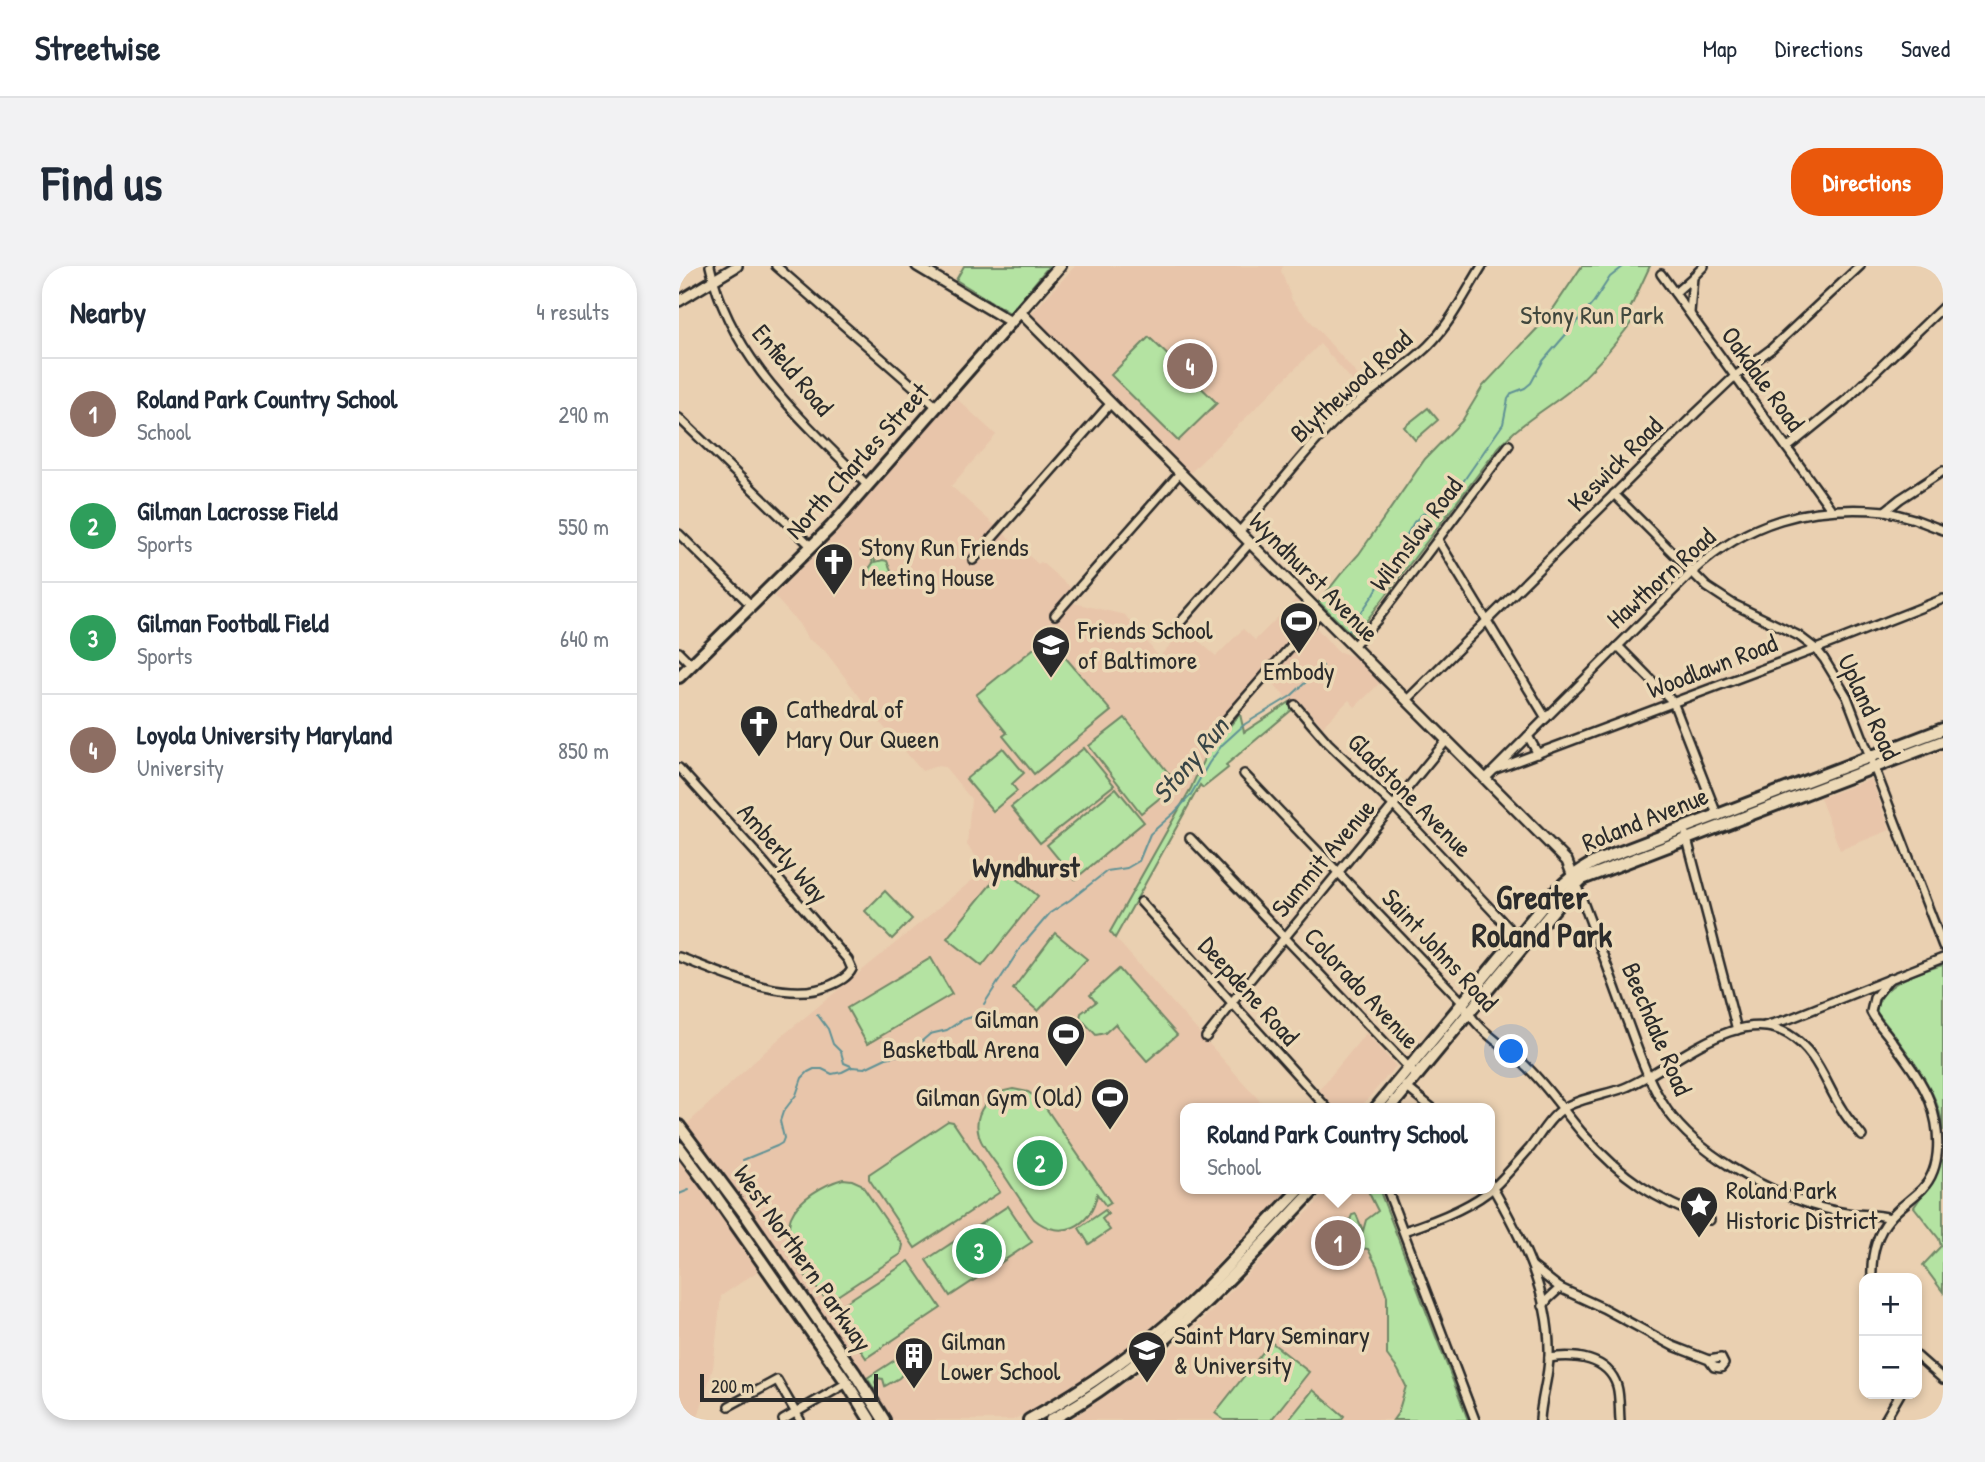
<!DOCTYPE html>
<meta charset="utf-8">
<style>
:root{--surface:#fff;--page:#f2f2f3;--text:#1f2937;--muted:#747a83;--line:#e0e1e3;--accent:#ea580c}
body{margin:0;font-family:"Patrick Hand",sans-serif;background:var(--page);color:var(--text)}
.controls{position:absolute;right:21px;bottom:21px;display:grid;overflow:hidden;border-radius:14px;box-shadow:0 4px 10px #0003}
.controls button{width:63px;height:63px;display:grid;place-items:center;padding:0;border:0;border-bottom:2px solid var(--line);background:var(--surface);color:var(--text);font:35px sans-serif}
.scale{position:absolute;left:21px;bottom:18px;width:178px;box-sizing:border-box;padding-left:7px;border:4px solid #2b2b2b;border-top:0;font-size:19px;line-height:24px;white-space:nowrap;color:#2b2b2b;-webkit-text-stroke:5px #ecd9b7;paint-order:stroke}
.you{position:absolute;left:833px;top:786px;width:24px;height:24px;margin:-18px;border:5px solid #fff;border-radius:50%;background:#1a73e8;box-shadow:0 0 0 10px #1a73e833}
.badge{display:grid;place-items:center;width:46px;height:46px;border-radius:50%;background:var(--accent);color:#fff;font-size:23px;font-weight:700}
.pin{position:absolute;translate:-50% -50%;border:4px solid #fff;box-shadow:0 2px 7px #0006}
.popup{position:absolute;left:501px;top:837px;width:315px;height:91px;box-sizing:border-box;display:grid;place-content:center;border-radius:14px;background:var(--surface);filter:drop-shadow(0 2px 5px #0005);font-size:23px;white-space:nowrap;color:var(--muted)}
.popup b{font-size:26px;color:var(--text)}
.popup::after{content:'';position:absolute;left:50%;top:100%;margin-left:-14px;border:14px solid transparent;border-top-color:var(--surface)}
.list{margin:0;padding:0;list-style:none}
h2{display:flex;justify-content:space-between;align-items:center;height:91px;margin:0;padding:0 28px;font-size:30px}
h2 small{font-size:23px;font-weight:400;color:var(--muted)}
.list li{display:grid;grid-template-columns:46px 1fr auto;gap:21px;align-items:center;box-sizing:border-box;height:112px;padding:0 28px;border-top:2px solid var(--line)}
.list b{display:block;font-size:26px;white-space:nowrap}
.list p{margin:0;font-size:23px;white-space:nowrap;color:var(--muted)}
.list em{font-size:23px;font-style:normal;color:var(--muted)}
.map{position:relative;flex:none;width:1264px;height:1154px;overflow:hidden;border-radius:28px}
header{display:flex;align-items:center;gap:42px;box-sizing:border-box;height:98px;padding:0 35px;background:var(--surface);border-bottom:2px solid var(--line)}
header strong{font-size:33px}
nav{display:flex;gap:38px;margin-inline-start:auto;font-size:24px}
.intro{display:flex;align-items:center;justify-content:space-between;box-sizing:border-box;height:168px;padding:0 42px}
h1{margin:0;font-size:49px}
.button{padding:18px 32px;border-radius:28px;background:var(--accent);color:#fff;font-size:24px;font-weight:700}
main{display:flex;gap:42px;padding:0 42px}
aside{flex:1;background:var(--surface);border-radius:28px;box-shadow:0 4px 10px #0003}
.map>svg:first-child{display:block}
.built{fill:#e8c5aa}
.green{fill:#b4e3a2;stroke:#708766;stroke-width:2}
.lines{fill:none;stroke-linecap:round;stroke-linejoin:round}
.stream{stroke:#619295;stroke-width:2}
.minor-casing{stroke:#2b2b2b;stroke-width:12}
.tertiary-casing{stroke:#2b2b2b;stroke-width:14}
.primary-casing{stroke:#2b2b2b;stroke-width:16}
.minor{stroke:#ecd9b7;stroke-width:7}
.tertiary{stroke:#ecd9b7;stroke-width:9}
.primary{stroke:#ecd9b7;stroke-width:10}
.labels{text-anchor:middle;stroke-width:7;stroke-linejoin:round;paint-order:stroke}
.park-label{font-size:26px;fill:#40473d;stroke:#ecd9b7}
.street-label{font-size:26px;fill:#2b2b2b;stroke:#ecd9b7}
.poi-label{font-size:26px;fill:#2b2b2b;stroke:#ecd9b7;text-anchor:start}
.water-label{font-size:28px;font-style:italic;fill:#384546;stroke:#ecd9b7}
.neighbourhood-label{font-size:28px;font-weight:bold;fill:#2b2b2b;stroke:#ecd9b7}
.district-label{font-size:33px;font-weight:bold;fill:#2b2b2b;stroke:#ecd9b7}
</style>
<header>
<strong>Streetwise</strong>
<nav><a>Map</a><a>Directions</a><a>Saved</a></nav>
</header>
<div class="intro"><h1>Find us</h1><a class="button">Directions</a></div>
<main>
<aside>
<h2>Nearby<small>4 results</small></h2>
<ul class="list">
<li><span class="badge" style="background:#8d6e63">1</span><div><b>Roland Park Country School</b><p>School</p></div><em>290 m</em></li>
<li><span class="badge" style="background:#2e9e5b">2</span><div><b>Gilman Lacrosse Field</b><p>Sports</p></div><em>550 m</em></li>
<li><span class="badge" style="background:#2e9e5b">3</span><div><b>Gilman Football Field</b><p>Sports</p></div><em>640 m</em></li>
<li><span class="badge" style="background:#8d6e63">4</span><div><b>Loyola University Maryland</b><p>University</p></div><em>850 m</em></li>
</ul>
</aside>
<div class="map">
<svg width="1264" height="1154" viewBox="0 0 1264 1154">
<rect width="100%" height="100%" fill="#ead0b1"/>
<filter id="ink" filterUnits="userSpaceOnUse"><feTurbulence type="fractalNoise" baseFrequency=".0143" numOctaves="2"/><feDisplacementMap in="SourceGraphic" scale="14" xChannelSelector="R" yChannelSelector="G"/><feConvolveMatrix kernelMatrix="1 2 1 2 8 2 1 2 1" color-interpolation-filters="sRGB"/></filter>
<g filter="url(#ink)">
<g class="built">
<path d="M396,0h208l-2,5 11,29 77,88 -6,5 -43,-49 -130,129 -159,-159z"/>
<path d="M276,131l41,38 -45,51 87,78 3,-2 30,26 -10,12 64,15 34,42 26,-28 31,27 27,-27 12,11 41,-41 12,11 1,7 -107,122 5,13 -16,36 -81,144 156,176h-80v81h103l-95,99 -36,33 -30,26 -50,36 -65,37h-121l-32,-51 -97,-142 -77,-102 96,-89 204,-167 -19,-24 4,-46 -26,-32 -8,-1 -15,5 -47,-54 -50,-66 -18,-13 -8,-14 -25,-28 60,-61z"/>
<path d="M635,359l23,26 18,6 26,25 -26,25 -6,-7 -26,26 -25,-26 -6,5 -23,-27z"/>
<path d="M1192,513l19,51 -50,20 -20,-52z"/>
<path d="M687,767l30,33 -36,42h-25l-16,-18z"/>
<path d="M0,894l48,64 31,47 -37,25 -8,72 -16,52h-18z"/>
<path d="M651,923h49l89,231h-398l79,-53 51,-44z"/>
</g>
<g class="green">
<path d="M285,0h85l-39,47 -54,-33z"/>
<path d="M903,0h68l-22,47 6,6c-20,27 -40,51 -66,73 -23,18 -49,32 -69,55l-145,190 -35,-35 22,-28 18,-20 66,-95 37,-38 21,-35 64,-68z"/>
<path d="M470,71l68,66 -39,38 -67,-66z"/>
<path d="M749,142l10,12 -23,20 -11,-13z"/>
<path d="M187,277l12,8 -4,7 1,4 8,-2 4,1 4,9 -1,5 -14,7 -8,-12 5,-7 -2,-5 -9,-5 -1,-2z"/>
<path d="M369,371l63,74 -77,63 -31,-38 4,-3 -31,-38z"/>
<path d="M611,436l4,6 -68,57 2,3 -25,20 -3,-3 -85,153 -5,-6 81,-144 16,-36 33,-38 4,18z"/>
<path d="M446,452l52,66 -36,29 -52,-67z"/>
<path d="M324,482l21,25 -12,11 5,7 -24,20 -27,-32z"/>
<path d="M405,482l30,37 -74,58 -29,-36z"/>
<path d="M437,522l28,34 -69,57 -28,-34z"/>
<path d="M325,602l34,28 -56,70 -35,-28z"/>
<path d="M206,625l27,28 -20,20 -27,-28z"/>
<path d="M376,667l32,26 -49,52 -25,-22z"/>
<path d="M252,692l21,36 -85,50 -20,-36z"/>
<path d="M1264,699v166c-2,-41 -43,-88 -67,-120 4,-29 44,-39 67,-46z"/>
<path d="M440,703l58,66 -30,26 -32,-37 -10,9 -9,2 -16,-17 1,-5 15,-11 -6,-7z"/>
<path d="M334,823l15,3 13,9 70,102 -5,3 -9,-12c-5,33 -37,47 -63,25 -12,-16 -23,-34 -34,-50 -7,-10 -17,-21 -21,-33 -7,-24 11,-44 34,-47z"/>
<path d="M269,855l5,1 47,70 -85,56 -46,-69v-5z"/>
<path d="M1262,894h2v132l-20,-27 18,-19 -2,-7 -25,-32 21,-31z"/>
<path d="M164,913l9,1 9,4 42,61 -2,9 -73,48c-12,-16 -28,-29 -37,-47 -4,-7 -3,-14 -3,-22 1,-5 1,-11 3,-16 7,-18 34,-33 52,-38z"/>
<path d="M688,923h12l89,231h-75l5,-7 8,-27 -8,-16 -11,-15v-59l-10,-30 -9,-17c-10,0 -19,-5 -28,-12h-2l-2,-11 12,-1 4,-10 4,-1 7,17 3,-11 12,-9z"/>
<path d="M329,940l24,36 -82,54 -24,-36z"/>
<path d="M426,944l3,4 -6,5 8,11 -21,14 -10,-16z"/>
<path d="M230,995l32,47 -75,50 -32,-48z"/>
<path d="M592,1076l38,30 -38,48h-47l-9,-7z"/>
<path d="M219,1092l10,10 -9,10 -14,8 -2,-7 -6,-1 -2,4 2,6 -2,2 -8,-12z"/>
<path d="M634,1124l31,26 -3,4h-52z"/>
</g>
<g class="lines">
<g class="stream">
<path d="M670,364l25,-36 40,-72 27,-25 19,-11 43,-62 5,-25 4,-6 13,-5 6,-5 12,-22 50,-58 17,-26 14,-11"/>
<path d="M305,738l37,-57 29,-34 20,-13 37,-29 20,-3 12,-7 11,-27 24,-21 16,-17 19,-33 13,-18 23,-21 46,-28 32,-30"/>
<path d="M138,748l11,15 5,15 8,8 3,11 7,3"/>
<path d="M64,894l34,-14 5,-3 2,-5 -4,-17 3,-9 13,-17 6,-17 6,-6 6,-3h8l10,5 10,-2 10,-5 13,1 21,-10 22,-5 22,-19 17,-4 15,-10 10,-3"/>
<path d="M0,928l10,-4"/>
</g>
<g class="minor-casing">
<g id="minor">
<path d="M31,0c20,93 94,155 158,220"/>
<path d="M97,0l161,141"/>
<path d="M982,8l170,235"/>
<path d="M996,27l18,-16"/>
<path d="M1011,47l3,-36 11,-11"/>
<path d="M0,152l133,129"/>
<path d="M1108,182l59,-48 97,-93"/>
<path d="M935,228l93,93 26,17 66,32 17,13 8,10 23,38 96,249"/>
<path d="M1206,245l29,8 29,11"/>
<path d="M560,266c32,-36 60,-75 94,-109 30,-29 66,-49 95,-77 23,-23 37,-53 54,-80"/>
<path d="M0,268l73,72"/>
<path d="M759,274l108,178"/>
<path d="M294,294l138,-157"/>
<path d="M376,349l125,-142"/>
<path d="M492,367l79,-90"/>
<path d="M674,380l24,-26 132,-175"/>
<path d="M939,380l55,56 45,115"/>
<path d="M0,386l13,13"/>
<path d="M728,434l289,-287 39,-37 36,-27 89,-83"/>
<path d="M616,439l33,38 66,63 125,133"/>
<path d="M849,470l10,18"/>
<path d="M526,478l115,-131"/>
<path d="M0,502l77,85 92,107 4,9c-4,8 -12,12 -21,16 -44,20 -109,-12 -152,-28"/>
<path d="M817,503l320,-120 127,-50"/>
<path d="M565,508l219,229c13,28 43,43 64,64 21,20 37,45 56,67 39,44 72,66 127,86"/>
<path d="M807,512l205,-205c56,-52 119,-69 194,-62l15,-12 43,-28"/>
<path d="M1007,569l51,195"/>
<path d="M511,572l222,233"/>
<path d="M897,618c17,44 34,89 50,134 12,32 22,64 41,92 31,44 94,78 145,95 13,4 27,7 41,9 13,1 25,0 37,4"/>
<path d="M462,636l186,206"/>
<path d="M552,737l216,-263"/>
<path d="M1085,760l25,-7 154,-61"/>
<path d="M527,771l26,-33"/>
<path d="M726,820l27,22"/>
<path d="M811,917c30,51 61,112 59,173 0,21 -8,42 -9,64"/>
<path d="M708,923l88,231"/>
<path d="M725,965c28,-9 68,-24 90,-44 13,-12 24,-26 36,-39 10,-13 20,-31 34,-40 13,-9 44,-14 60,-20 46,-18 113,-84 164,-54 30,18 37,50 55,77 5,9 13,17 19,25"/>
<path d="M853,1000l28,22 43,20 70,38 36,14 5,7 7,1 3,-4 -3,-6 -12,2"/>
<path d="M1193,1012c-1,-22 3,-42 18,-60 9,-11 22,-19 32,-29 21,-22 18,-60 8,-87 -9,-24 -28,-47 -43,-68 -6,-7 -12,-14 -16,-22l3,-14 15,-19"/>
<path d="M864,1040l5,-7 12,-11"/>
<path d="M1238,1090l26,23"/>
<path d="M870,1092c25,-4 59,-1 68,28 3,10 2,23 3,34"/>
<path d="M50,1140l48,-26 23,40"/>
<path d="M104,1154l64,-37"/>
<path d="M1206,1154l15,-26"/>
</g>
</g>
<g class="tertiary-casing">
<g id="tertiary">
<path d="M238,0l94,56"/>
<path d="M0,35l58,-35"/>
<path d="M341,46l547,549 8,21"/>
</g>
</g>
<g class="primary-casing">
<g id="primary">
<path d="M0,411l152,-150 229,-261"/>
<path d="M697,842l170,-206c15,-17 30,-31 51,-41l346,-132"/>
<path d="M711,842l176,-213 16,-16 361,-138"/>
<path d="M0,860l68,91 107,155 30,48"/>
<path d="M0,881l36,48 132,188 23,37"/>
<path d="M350,1154c58,-32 112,-70 160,-115 39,-37 74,-78 111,-116"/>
<path d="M372,1154c105,-57 183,-146 264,-231"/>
</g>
</g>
<use href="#minor" class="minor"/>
<use href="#tertiary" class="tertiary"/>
<use href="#primary" class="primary"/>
</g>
</g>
<defs>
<g id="church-pin" transform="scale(2.0125)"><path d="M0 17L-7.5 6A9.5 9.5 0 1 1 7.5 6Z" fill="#2b2b2b" stroke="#ecd9b7"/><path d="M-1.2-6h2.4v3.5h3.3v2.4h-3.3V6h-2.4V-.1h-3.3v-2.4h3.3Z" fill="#fff"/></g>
<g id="stadium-pin" transform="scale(2.0125)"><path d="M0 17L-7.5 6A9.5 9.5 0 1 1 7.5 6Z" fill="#2b2b2b" stroke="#ecd9b7"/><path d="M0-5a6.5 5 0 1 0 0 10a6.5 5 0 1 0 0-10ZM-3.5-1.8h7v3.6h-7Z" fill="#fff"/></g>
<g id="school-pin" transform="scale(2.0125)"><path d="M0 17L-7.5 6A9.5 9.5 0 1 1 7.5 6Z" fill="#2b2b2b" stroke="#ecd9b7"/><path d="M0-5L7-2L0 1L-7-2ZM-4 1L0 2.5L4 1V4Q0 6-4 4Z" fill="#fff"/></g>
<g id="sight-pin" transform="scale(2.0125)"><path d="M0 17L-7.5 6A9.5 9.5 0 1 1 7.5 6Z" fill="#2b2b2b" stroke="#ecd9b7"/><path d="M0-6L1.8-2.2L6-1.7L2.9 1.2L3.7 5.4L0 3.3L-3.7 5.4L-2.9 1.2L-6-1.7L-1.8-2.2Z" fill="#fff"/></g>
<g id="university-pin" transform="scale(2.0125)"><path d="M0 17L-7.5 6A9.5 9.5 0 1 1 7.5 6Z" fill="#2b2b2b" stroke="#ecd9b7"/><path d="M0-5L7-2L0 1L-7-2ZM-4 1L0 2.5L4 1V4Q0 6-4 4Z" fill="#fff"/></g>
<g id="building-pin" transform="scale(2.0125)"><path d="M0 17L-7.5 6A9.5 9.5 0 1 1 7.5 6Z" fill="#2b2b2b" stroke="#ecd9b7"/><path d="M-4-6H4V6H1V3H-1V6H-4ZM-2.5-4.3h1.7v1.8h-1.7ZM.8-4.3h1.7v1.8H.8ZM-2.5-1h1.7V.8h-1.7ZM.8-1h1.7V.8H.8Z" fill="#fff"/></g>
</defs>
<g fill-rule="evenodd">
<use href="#church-pin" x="155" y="296"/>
<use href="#stadium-pin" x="620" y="355"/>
<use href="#school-pin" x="372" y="379"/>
<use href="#church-pin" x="80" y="458"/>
<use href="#stadium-pin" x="387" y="768"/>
<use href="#stadium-pin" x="431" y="831"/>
<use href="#sight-pin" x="1020" y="939"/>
<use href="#university-pin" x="468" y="1084"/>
<use href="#building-pin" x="235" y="1090"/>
</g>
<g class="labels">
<g class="park-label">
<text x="913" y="58">Stony Run Park</text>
</g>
<g class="street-label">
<text transform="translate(114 104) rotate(50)" y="9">Enfield Road</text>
<text transform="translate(1084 113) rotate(54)" y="9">Oakdale Road</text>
<text transform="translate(672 120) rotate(-42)" y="9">Blythewood Road</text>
<text transform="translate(178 195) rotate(-48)" y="9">North Charles Street</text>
<text transform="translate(936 198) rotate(-45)" y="9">Keswick Road</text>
<text transform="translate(737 268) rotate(-53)" y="9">Wilmslow Road</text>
<text transform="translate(635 311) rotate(45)" y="9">Wyndhurst Avenue</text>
<text transform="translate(982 312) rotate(-42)" y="9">Hawthorn Road</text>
<text transform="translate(1033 400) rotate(-21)" y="9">Woodlawn Road</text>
<text transform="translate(1190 441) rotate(65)" y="9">Upland Road</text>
<text transform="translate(731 529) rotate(45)" y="9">Gladstone Avenue</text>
<text transform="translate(966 553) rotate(-22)" y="9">Roland Avenue</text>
<text transform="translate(104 587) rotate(49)" y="9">Amberly Way</text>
<text transform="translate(644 592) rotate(-50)" y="9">Summit Avenue</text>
<text transform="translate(761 684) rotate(47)" y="9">Saint Johns Road</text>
<text transform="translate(683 722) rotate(47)" y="9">Colorado Avenue</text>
<text transform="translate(570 725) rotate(48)" y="9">Deepdene Road</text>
<text transform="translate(978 763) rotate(67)" y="9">Beechdale Road</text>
<text transform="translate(124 992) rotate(55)" y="9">West Northern Parkway</text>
</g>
<g class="poi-label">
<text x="182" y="290">Stony Run Friends<tspan x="182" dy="30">Meeting House</tspan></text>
<text x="399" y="373">Friends School<tspan x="399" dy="30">of Baltimore</tspan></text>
<text x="620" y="414" text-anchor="middle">Embody</text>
<text x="107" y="452">Cathedral of<tspan x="107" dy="30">Mary Our Queen</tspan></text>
<text x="360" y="762" text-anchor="end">Gilman<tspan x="360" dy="30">Basketball Arena</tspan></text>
<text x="404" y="840" text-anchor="end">Gilman Gym (Old)</text>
<text x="1047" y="933">Roland Park<tspan x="1047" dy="30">Historic District</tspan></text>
<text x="495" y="1078">Saint Mary Seminary<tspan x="495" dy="30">&amp; University</tspan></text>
<text x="262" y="1084">Gilman<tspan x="262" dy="30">Lower School</tspan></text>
</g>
<g class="water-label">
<text transform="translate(511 494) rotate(-50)" y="10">Stony Run</text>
</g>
<g class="neighbourhood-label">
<text x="347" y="611">Wyndhurst</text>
</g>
<g class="district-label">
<text x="863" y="643">Greater<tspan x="863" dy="38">Roland Park</tspan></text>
</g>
</g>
</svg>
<div class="controls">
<button>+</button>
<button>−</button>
</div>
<div class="scale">200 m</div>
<div class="you"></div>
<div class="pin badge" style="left:659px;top:977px;background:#8d6e63">1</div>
<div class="popup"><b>Roland Park Country School</b>School</div>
<div class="pin badge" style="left:361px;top:897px;background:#2e9e5b">2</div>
<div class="pin badge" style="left:300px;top:985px;background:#2e9e5b">3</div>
<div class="pin badge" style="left:511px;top:100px;background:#8d6e63">4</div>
</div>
</main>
